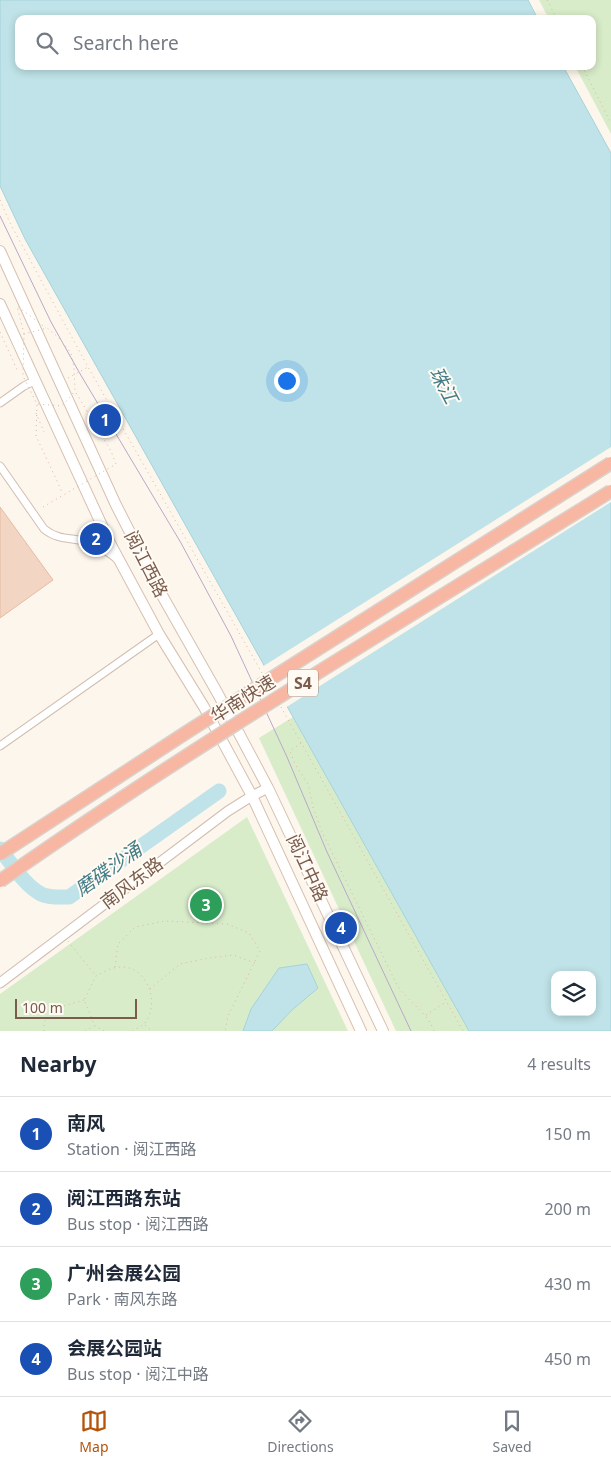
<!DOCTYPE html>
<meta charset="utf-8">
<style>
:root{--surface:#fff;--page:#f2f2f3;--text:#1f2937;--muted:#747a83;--line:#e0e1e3;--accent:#b45309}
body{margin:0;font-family:"Noto Sans","Noto Sans SC",sans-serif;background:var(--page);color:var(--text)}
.controls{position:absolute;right:15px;bottom:15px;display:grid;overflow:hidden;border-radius:10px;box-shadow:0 2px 8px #0003}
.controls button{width:45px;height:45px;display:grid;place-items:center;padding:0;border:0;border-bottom:1px solid var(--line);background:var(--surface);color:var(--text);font:25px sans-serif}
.scale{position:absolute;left:15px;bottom:12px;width:122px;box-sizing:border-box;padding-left:5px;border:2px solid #7a5c4d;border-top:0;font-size:14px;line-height:18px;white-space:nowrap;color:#7a5c4d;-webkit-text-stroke:4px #fffaf3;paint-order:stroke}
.you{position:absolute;left:286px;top:380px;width:18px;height:18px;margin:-12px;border:4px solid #fff;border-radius:50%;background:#1a73e8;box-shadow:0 0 0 8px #1a73e833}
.badge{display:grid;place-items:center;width:32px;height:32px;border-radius:50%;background:var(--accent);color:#fff;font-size:16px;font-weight:700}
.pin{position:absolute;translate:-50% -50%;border:2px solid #fff;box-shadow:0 1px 5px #0006}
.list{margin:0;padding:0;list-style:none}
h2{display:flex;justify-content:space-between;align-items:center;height:65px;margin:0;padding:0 20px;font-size:21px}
h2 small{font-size:16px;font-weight:400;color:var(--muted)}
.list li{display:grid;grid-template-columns:32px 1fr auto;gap:15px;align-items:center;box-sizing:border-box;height:75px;padding:0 20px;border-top:1px solid var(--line)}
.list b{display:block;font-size:19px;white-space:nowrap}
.list p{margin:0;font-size:16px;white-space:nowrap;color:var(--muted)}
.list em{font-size:16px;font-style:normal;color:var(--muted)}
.icon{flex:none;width:28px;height:28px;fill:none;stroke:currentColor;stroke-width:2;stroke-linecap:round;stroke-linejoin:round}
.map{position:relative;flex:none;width:611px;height:1031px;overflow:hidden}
.search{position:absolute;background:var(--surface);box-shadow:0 2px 8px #0003;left:15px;right:15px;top:15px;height:55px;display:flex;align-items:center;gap:12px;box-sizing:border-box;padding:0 18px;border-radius:10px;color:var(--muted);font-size:19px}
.sheet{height:365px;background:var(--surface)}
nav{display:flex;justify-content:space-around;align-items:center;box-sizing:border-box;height:70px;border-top:1px solid var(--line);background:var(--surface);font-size:14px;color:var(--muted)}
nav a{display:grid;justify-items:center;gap:2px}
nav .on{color:var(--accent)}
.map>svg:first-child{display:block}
.green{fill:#d8ecc9}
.water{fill:#bfe3e8;stroke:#a5d3da;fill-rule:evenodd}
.pier{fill:#fdf6ec}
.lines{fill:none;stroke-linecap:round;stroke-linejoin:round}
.river{stroke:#bfe3e8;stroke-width:15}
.building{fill:#f3d5c3;stroke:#e6bba3}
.minor-casing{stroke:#d1beb0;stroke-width:9}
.tertiary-casing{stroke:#d1beb0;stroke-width:11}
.secondary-casing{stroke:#d6c0b0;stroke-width:12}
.path{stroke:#d9b8a5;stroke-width:1;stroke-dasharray:1 4;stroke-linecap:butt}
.minor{stroke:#fff;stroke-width:7}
.tertiary{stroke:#fff;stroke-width:9}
.secondary{stroke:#fff;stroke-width:10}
.tram{stroke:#b9a8c9;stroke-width:1}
.motorway-bridge-casing{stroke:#dad1cd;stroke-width:15;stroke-linecap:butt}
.path-bridge{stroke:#d9b8a5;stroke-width:1;stroke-dasharray:1 4;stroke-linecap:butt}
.motorway-bridge{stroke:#f7b7a3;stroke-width:12}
.labels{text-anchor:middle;stroke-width:4;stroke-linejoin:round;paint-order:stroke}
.shield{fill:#fffaf3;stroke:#a28b7f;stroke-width:1}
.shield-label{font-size:16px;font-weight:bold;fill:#7a5c4d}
.street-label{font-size:18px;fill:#7a5c4d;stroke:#fffaf3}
.water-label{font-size:19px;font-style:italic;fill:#437c86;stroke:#fffaf3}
</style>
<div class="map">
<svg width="611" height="1031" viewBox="0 0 611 1031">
<rect width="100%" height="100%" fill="#fdf6ec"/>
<g class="green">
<path d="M539,0h72v134l-36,-68h17v-47h-43z"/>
<path d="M293,717l176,314h-73l-137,-293z"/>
<path d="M247,817l101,214h-348v-37z"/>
</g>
<g class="water">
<path d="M0,0h528l10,19h-519v47h544l48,87v878h-142l-444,-792 -25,-53zM555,975h37v37h-37z"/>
<path d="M307,964l11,24 -26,22 -20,21h-29l8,-22 28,-41z"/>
</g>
<path class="pier" d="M611,447v55l-326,206 -23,-41z"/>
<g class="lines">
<path class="river" d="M0,849c12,15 24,36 41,45 8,4 19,3 28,3l150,-106"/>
</g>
<path class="building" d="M0,507l53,73 -53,38z"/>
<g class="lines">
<g class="minor-casing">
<g id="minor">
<path d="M0,403l24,-17 10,-5"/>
<path d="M0,466l44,63c15,12 27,8 45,13 10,3 19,10 28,17"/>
<path d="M0,746l159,-112"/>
</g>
</g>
<g class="tertiary-casing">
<path id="tertiary" d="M0,983l228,-172 24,-15 16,-8"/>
</g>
<g class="secondary-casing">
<g id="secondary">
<path d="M0,251l116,254 47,92 55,97 50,94 115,243"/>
<path d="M0,304l110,239 49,91 45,73 48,89 109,235"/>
</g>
</g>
<g class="path">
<path d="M547,0l10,19"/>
<path d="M582,66l29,57"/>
<path d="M0,200l10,23 78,144 174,306"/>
<path d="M0,332l18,40"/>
<path d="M68,378l20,-11"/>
<path d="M36,413l8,19"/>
<path d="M281,707l182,324"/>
<path d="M301,743l-11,8 5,13 13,20 5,23 9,25 75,153c11,17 30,27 37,46"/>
<path d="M68,941l27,34"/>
<path d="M115,967l3,-23 17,-17 30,-6 62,3 22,9 11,18 -32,65 -3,15"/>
<path d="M150,989l30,-25 29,-6 24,-3 22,8"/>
<path d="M426,1015l20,-13"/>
<path d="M145,1025l7,6"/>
<path d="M44,1031v-9l16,-15 24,-7"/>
<path d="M85,1031l9,-5"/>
<path d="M104,1031l-9,-5 -11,-26 12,-24c6,-3 12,-7 18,-8 30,-8 48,32 31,55 -3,3 -9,6 -13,8"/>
</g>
<use href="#minor" class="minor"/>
<use href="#tertiary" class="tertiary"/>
<use href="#secondary" class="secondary"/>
<path class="tram" d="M0,216l51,106 28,50 102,171 50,93 56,121 40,95 84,179"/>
<g class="motorway-bridge-casing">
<g id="motorway-bridge">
<path d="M0,854l187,-122 424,-269"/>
<path d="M0,881c198,-139 406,-262 611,-390"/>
</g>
</g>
<g class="path-bridge">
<path d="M24,334l-7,-28 29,22"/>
<path d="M37,405l-1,31 27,58"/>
<path d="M43,507l73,-43 -5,-13 -36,-60 -1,-24 -3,-14 -13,-16 -11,-9 -23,6 -1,42 14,28 25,2 13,-15"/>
</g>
<use href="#motorway-bridge" class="motorway-bridge"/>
</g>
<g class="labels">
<rect class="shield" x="288" y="669.5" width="30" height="27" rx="4"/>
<g class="shield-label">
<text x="303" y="689">S4</text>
</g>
<g class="street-label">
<text transform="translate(146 564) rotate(63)" y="6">阅江西路</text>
<text transform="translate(243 699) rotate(-32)" y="6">华南快速</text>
<text transform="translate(307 868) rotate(65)" y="6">阅江中路</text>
<text transform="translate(132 883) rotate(-37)" y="6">南风东路</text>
</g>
<g class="water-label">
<text transform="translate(444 385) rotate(62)" y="7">珠江</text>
<text transform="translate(108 869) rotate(-35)" y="7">磨碟沙涌</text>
</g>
</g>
</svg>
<div class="controls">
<button><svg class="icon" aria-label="layers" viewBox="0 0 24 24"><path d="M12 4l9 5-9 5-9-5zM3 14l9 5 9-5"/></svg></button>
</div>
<div class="scale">100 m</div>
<div class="you"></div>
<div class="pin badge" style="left:105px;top:420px;background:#1a4fb4">1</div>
<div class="pin badge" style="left:96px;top:539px;background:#1a4fb4">2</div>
<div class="pin badge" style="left:206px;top:905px;background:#2e9e5b">3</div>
<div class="pin badge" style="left:341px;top:928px;background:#1a4fb4">4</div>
<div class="search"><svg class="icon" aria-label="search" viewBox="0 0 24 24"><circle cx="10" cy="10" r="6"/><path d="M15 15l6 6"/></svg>Search here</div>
</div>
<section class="sheet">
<h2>Nearby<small>4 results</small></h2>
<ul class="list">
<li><span class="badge" style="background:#1a4fb4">1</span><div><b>南风</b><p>Station · 阅江西路</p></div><em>150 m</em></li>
<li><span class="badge" style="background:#1a4fb4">2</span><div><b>阅江西路东站</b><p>Bus stop · 阅江西路</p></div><em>200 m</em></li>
<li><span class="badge" style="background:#2e9e5b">3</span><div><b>广州会展公园</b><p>Park · 南风东路</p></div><em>430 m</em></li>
<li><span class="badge" style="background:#1a4fb4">4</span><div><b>会展公园站</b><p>Bus stop · 阅江中路</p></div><em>450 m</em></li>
</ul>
</section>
<nav>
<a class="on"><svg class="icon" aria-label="map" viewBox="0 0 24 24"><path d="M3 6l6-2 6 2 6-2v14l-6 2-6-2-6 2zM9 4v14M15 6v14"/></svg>Map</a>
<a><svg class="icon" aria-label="directions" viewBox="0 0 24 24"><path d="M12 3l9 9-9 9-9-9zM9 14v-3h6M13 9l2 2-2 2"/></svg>Directions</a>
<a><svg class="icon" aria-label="saved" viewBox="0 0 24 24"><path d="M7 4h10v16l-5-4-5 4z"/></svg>Saved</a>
</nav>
